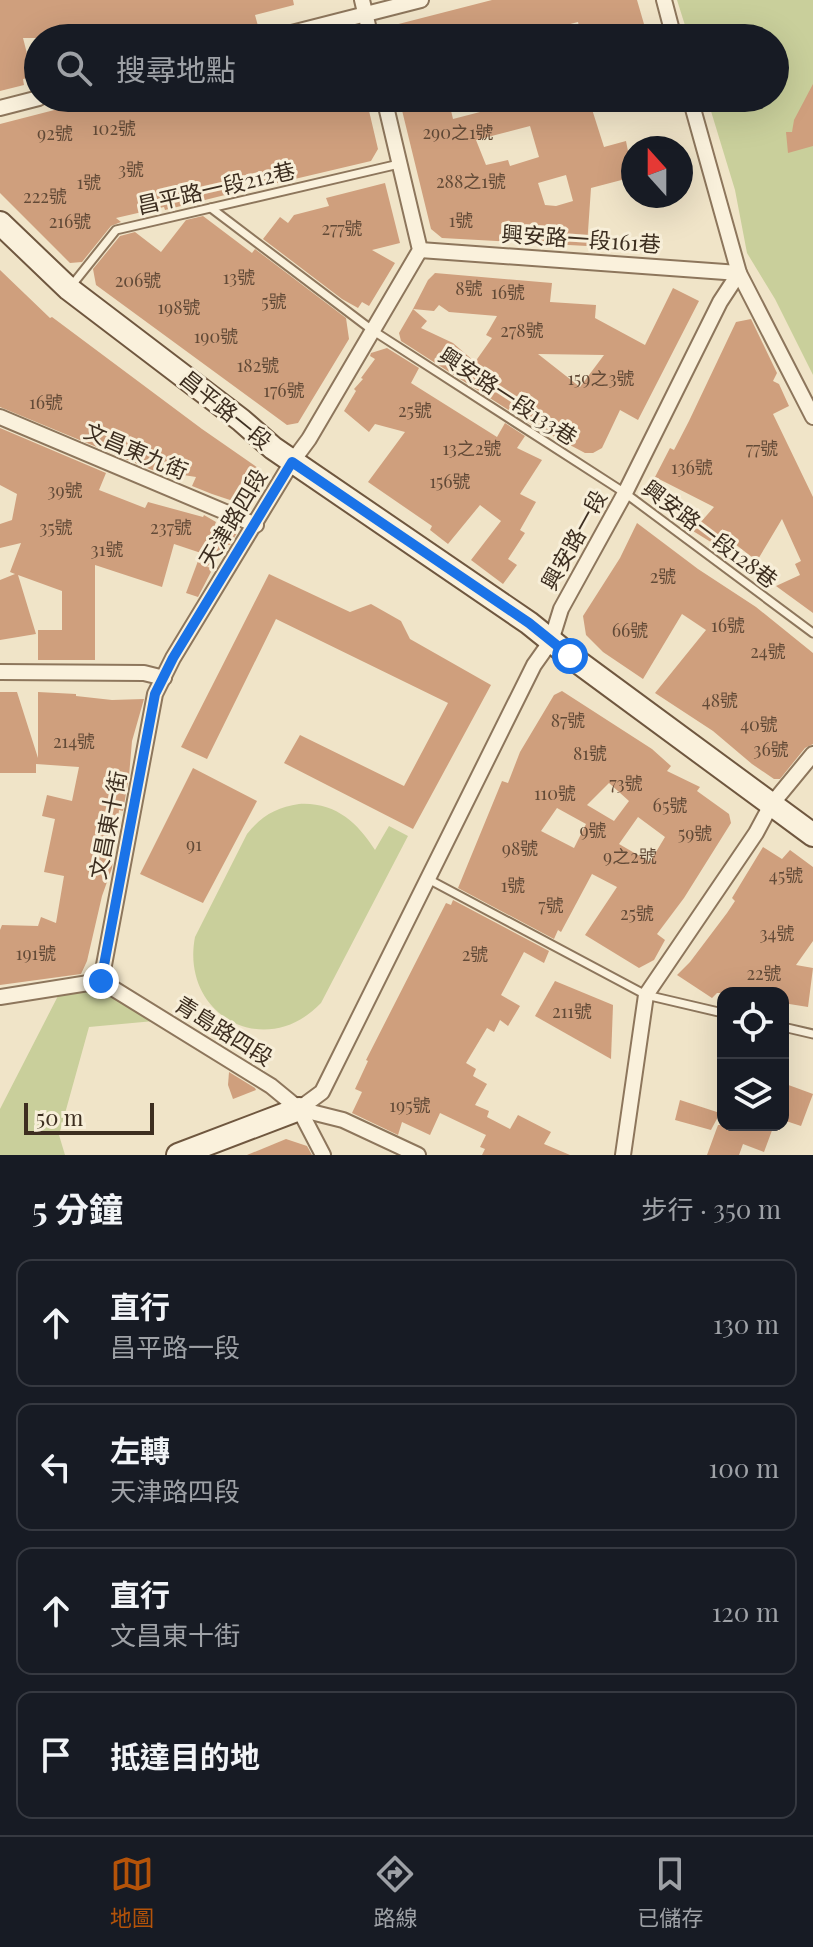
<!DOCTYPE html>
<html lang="zh-TW">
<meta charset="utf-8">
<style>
:root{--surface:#171b24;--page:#20242c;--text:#f1f3f6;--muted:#9ea1a6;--line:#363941;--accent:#b45309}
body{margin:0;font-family:"Playfair Display","Noto Sans TC",serif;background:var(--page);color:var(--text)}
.controls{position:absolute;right:24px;bottom:24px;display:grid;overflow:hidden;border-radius:16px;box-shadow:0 8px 32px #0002}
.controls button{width:72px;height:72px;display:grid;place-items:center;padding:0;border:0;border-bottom:2px solid var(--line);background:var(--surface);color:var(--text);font:40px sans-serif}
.compass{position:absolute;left:621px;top:136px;width:72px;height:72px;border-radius:50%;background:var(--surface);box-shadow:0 8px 32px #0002;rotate:339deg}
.scale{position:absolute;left:24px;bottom:20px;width:130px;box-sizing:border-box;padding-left:8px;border:4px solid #3d2e20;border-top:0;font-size:22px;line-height:28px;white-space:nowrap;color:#3d2e20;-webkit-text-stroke:6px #f7eed8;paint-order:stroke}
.stop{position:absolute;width:24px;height:24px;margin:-18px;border:6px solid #1a73e8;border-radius:50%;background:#fff}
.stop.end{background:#1a73e8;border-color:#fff;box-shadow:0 2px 8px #0008}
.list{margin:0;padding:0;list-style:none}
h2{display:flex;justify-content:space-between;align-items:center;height:104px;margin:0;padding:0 32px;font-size:34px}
h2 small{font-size:26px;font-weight:400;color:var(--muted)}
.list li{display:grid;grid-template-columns:52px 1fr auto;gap:24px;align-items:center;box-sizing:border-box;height:128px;margin:0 16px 16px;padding:0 16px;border:2px solid var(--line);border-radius:16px}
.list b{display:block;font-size:30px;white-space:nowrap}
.list p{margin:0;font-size:26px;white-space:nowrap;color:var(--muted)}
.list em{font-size:26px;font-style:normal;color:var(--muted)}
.icon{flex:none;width:44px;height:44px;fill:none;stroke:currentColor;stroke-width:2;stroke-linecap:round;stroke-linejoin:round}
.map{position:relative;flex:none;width:813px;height:1155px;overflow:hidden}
.search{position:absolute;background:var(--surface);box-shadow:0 8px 32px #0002;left:24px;right:24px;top:24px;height:88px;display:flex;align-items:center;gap:20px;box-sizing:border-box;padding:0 28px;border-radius:44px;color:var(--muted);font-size:30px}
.sheet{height:680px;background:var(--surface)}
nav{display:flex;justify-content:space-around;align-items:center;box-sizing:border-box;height:112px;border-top:2px solid var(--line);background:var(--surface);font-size:22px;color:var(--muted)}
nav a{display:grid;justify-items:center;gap:4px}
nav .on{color:var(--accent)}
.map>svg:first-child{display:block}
.green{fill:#c9cf9b}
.building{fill:#cf9f7d;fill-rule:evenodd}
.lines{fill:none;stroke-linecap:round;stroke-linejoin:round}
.lane-casing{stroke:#8d765c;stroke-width:11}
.street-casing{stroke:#8d765c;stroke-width:18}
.secondary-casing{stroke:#6f573f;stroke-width:26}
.lane{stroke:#faf1dc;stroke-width:7}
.street{stroke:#faf1dc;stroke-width:14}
.secondary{stroke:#faf1dc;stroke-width:22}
.route{stroke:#1a73e8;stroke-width:10}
.labels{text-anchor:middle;stroke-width:6;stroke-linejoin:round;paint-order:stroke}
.number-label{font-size:18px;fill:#624a37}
.street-label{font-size:22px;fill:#3d2e20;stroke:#f7eed8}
</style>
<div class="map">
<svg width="813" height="1155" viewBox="0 0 813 1155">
<rect width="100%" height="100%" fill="#f0e4c8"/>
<g class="green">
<path d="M677,0h136v375l-38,-76 -28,-46 -12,-63 -28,-92h68v-60h-86z"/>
<path d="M299,804c36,-2 58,18 76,46l14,-24 19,10 -87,167c-56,59 -141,12 -126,-66l52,-103c14,-18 30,-27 52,-30z"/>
<path d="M96,988l58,33 -65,6 -30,108 6,20h-65v-46l59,-115z"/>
</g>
<g class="building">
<path d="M0,0h293l1,5 -39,10 3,11 -46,12h-189l10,39 -10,2 1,6 -24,6z"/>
<path d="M492,0h145l7,24 -52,14h-10l-4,-16 -62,16h-135l-2,-9z"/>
<path d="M813,84v62l-25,7 -2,-21h6l2,-12z"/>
<path d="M101,98h265l12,51 -7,12 -106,25 -3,-15 -33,8 4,14 -68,17 -1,-3 -48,11 5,4 -10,4 -29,36 -12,1 -70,-70v-69z"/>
<path d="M399,98h49l5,21 27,-7 -4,-14h110l2,6 2,-1 14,44 22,-6 7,36 -42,11 -4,58 -145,-8 -11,-9zM530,126l9,31 -29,9 -2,-6 -22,5 -10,-25zM566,175l7,26 -17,5 -11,-1 -7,-22z"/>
<path d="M385,183l15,60 -28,7 23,13 -26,43 -7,-4 -4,6 -16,-9 -79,-60 17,-22 8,6 6,-8 35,-9 -3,-8z"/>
<path d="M203,216l49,37 3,-4 91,69 3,21 -51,84 -11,2 -191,-140 -3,-16 27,-33 15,-4 26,20 25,-32z"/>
<path d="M0,270l50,48 2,-1 150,112 59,41 2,12 -10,17 -11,5 -30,-10 -20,-8 4,-9 -44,-7 -152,-63z"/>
<path d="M435,273l117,10 -2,19 46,3 -1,13 50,27 28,-57 26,13 -61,119 -18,-10 -18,38 -9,5h-8l-53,-28 -131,-84 -2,-8 14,-24 14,12 -6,7 32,15 22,19 17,-24 -6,-3 11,-19 -48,-4 -10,-7 -5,6 -21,-2 15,-29zM538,354l66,1 -24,32z"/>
<path d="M751,319l26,54 -4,8 6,3 10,22 -16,8 40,83v116l-37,-27 24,-11 -5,-11 6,-3 -19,-42 -25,42 -35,-27 -8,10 -21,-13 21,-24 -59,-30 15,-29 4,2 15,-29 47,-99z"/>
<path d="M387,348l32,20 -8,15 86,54 8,-14 20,13 -8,12 25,12 -22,34 16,8 -16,28 5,3 -17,26 9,6 -14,19 -32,-24 30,-39 -21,-16 -32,39 -18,-14 2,-4 -64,-44 37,-50 -30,-8 -6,8 -25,-21 12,-20 -2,-2 9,-10 -2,-1 14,-19 -5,-3 1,-3z"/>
<path d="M0,428l106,45 -7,17 46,18 3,-6 55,15 1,-2 12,7 -2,5 24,4 -8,14h-3l-20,22 6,1 -15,29 -12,-4 15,-40 -27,-9 -12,43 -67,-22v95h-57v-30h24v-39l-44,-16 18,59 -36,6v-60l15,-6 -5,-2 11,-29 -21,5v-24l12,-4 5,-26 -17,-9z"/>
<path d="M637,523l61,46 58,38 57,46v91l-8,4 -25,31h-6l-22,-15 -39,-33 -58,-38 51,-63 -24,-16 -39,65 -40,-27 -17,-17 -3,-19 37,-58z"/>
<path d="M269,574l81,38 21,-8 30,17 9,18 81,46 -78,144 -129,-66 16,-28 104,51 44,-83 -172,-84 -69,140 -26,-12z"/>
<path d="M562,691l90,58 19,17 -4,5 33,16 -3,4 32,23 2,9 -47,75 -27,36 8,6 -11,20 -15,8 -54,-33 32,-48 -25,-13 -31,58 -3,-2 -4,9 -96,-51 44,-107 6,2 12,-31 34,-57zM609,783l20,18 -15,20 -27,-16zM557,808l29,16 -12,24 -33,-17zM638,817l27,20 -15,25 -31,-18z"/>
<path d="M0,692h17l21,66v-66l38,2v2l36,4 32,-1 -12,42 -3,35 -6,35 -4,-1 -7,58 -10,28 -15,65 -6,13 -81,11v-55l2,-5 36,1 3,-9 15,6 8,-47 -20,-4 11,-53 -13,-3 5,-21 25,6 7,-34 -43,-3v9h-36z"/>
<path d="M193,768l64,33 -54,102 -63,-29z"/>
<path d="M763,847l19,12 8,-9 23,17v74l-17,24 17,3 -5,39 -25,-4v-10h-66l-5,5 -35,-23 13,-13 37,-49 8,-12 -3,-3z"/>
<path d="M453,900l96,51 -5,12 -20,-11 -23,43 19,11 -12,20 -8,-6 -6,12 -7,-4 -21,35 10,6 -3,7 14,8 -12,21 14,6 -2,6 23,12 8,-14 33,17 -7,12 26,11h-88l3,-6 -5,-2 6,-12 -46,-22 -10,22 -28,-13 -4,13 -46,-22 10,-21 -7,-3 13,-28 -2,-1 80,-157 5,2z"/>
<path d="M555,981l58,24 -2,54 -76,-43z"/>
<path d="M229,1072l26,16 1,2 -23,9 -5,-14z"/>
<path d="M783,1083l30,11 -12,32 -18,-6z"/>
<path d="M680,1100l40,13 -9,17 -36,-10z"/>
<path d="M718,1125h56l-10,27 -21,-8 -4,11h-32z"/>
<path d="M286,1139l21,7 5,9h-65z"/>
</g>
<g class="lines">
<g class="lane-casing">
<g id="lane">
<path d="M211,208l161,122 253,163 188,140"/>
<path d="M72,285l44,-55 283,-66"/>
<path d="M428,879l218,116 77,18"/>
<path d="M783,1027l30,7"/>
</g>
</g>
<g class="street-casing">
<g id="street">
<path d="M362,0l9,38"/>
<path d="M664,0l10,38"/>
<path d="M272,38l149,-38"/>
<path d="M0,108l39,-10"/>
<path d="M420,250l319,23 74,144"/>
<path d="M0,417l256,108"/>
<path d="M0,672l144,1 20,5"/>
<path d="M101,981l54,-287 18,-36 119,-196 17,-23 111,-189 -36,-152"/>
<path d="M0,997l101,-16 170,105 28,23 44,11 75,35"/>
<path d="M299,1109l23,-17 212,-427 17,-24 10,-32 64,-116 95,-191 19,-29 -49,-175"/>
<path d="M299,1109l24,46"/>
<path d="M623,1155l23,-160 110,-162 15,-28 42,-51"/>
</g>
</g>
<g class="secondary-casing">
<g id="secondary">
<path d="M0,223l69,66 172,131 32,28 256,175 41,33 243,179"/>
<path d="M178,1155l121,-46"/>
</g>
</g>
<use href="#lane" class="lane"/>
<use href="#street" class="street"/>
<use href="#secondary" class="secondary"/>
</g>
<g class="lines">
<path class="route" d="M101,981l54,-287 18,-36 119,-196 237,161 41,33"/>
</g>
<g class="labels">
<g class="number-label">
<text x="114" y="135">102號</text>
<text x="458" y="139">290之1號</text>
<text x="55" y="140">92號</text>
<text x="131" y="176">3號</text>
<text x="471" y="188">288之1號</text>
<text x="89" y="189">1號</text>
<text x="45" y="203">222號</text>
<text x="461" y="227">1號</text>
<text x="70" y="228">216號</text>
<text x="342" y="235">277號</text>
<text x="239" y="284">13號</text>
<text x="138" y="287">206號</text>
<text x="469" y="295">8號</text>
<text x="508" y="299">16號</text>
<text x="274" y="308">5號</text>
<text x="179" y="314">198號</text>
<text x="522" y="337">278號</text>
<text x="216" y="343">190號</text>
<text x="258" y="372">182號</text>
<text x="601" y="385">159之3號</text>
<text x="284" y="397">176號</text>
<text x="46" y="409">16號</text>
<text x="415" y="417">25號</text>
<text x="472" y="455">13之2號</text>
<text x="762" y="455">77號</text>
<text x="692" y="474">136號</text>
<text x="450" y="488">156號</text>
<text x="65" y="497">39號</text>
<text x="56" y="534">35號</text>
<text x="171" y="534">237號</text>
<text x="107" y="556">31號</text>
<text x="663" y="583">2號</text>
<text x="728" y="632">16號</text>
<text x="630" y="637">66號</text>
<text x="768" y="658">24號</text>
<text x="720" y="707">48號</text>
<text x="568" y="727">87號</text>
<text x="759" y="731">40號</text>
<text x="74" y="748">214號</text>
<text x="771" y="756">36號</text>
<text x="590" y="760">81號</text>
<text x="626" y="790">73號</text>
<text x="555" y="800">110號</text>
<text x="670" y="812">65號</text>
<text x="593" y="837">9號</text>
<text x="695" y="840">59號</text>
<text x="194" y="851">91</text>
<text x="520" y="855">98號</text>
<text x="630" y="863">9之2號</text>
<text x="786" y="882">45號</text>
<text x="513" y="892">1號</text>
<text x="551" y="912">7號</text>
<text x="637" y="920">25號</text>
<text x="777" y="940">34號</text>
<text x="36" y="960">191號</text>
<text x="475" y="961">2號</text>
<text x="764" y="980">22號</text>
<text x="572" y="1018">211號</text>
<text x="410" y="1112">195號</text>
</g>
<g class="street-label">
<text transform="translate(216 188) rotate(-13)" y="8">昌平路一段212巷</text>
<text transform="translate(581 239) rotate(4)" y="8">興安路一段161巷</text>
<text transform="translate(508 396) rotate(33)" y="8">興安路一段133巷</text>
<text transform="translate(226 410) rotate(39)" y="8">昌平路一段</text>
<text transform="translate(136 451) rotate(23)" y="8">文昌東九街</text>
<text transform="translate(233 518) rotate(-59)" y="8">天津路四段</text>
<text transform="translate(710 534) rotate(37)" y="8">興安路一段128巷</text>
<text transform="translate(574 540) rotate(-61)" y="8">興安路一段</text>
<text transform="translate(108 825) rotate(-79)" y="8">文昌東十街</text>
<text transform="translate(224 1031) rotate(32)" y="8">青島路四段</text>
</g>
</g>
</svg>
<div class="controls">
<button><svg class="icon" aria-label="locate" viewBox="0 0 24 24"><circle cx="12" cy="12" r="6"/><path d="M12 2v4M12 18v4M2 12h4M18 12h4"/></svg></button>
<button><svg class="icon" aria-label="layers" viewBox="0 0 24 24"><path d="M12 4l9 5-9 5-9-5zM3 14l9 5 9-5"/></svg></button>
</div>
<svg class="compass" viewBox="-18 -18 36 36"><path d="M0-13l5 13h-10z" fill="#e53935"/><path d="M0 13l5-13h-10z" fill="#9ea1a6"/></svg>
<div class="scale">50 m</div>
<div class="stop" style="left:570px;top:656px"></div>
<div class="stop end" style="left:101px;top:981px"></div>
<div class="search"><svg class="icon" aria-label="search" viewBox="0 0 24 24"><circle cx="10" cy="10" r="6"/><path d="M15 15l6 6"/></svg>搜尋地點</div>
</div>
<section class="sheet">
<h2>5 分鐘<small>步行 · 350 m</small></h2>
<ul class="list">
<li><svg class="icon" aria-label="ahead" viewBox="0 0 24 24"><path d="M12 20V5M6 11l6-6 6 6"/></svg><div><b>直行</b><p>昌平路一段</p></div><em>130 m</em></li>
<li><svg class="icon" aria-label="left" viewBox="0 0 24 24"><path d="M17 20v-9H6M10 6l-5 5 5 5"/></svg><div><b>左轉</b><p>天津路四段</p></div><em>100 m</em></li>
<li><svg class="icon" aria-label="ahead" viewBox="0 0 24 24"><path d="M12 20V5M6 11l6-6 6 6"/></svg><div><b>直行</b><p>文昌東十街</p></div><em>120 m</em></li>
<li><svg class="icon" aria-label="arrive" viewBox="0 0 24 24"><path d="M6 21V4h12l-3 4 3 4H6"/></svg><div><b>抵達目的地</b></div></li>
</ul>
</section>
<nav>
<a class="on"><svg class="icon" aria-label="map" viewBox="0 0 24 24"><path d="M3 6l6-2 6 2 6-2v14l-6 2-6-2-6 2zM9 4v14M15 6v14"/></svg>地圖</a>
<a><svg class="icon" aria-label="directions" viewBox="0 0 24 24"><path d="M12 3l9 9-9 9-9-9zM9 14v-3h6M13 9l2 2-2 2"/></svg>路線</a>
<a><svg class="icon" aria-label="saved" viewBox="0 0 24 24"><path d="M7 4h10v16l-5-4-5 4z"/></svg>已儲存</a>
</nav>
